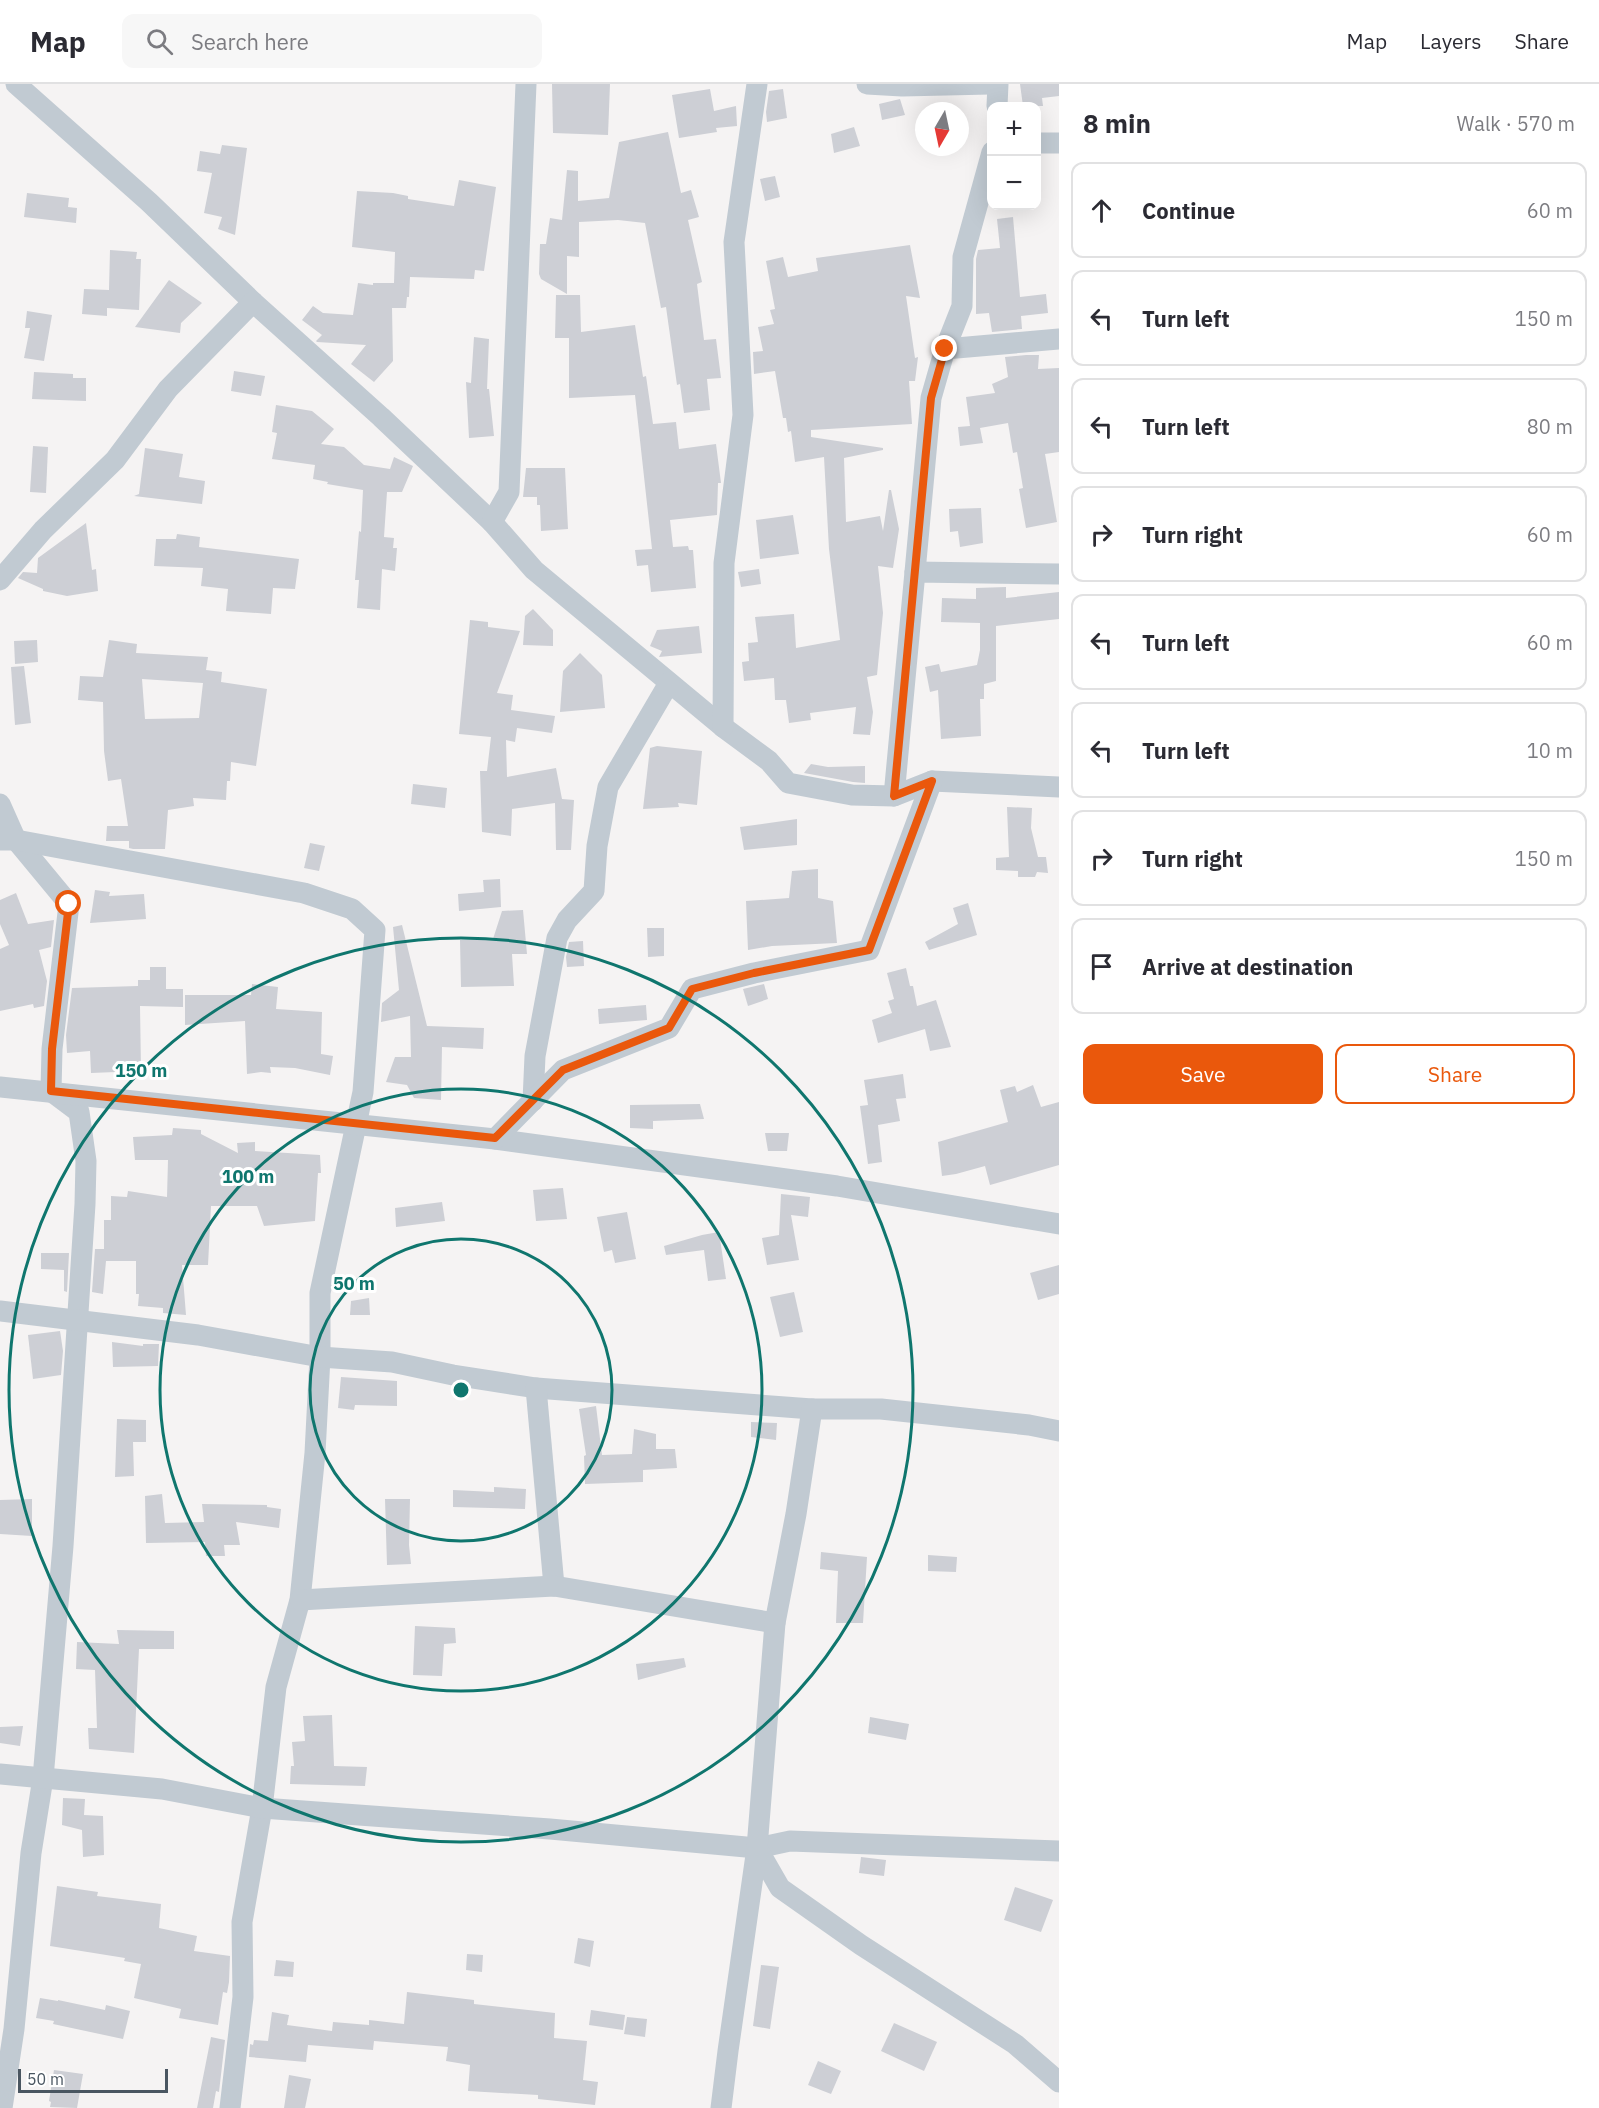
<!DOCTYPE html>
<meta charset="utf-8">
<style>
:root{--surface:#fff;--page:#f7f7f7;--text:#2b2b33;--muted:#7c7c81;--line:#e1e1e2;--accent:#ea580c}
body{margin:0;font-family:"IBM Plex Sans",sans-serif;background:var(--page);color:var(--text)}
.controls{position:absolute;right:18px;top:18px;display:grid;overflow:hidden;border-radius:12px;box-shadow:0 6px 24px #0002}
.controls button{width:54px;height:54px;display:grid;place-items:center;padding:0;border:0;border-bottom:2px solid var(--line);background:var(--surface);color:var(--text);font:30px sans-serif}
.compass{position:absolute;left:915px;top:18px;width:54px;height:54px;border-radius:50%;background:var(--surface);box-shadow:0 6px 24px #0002;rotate:189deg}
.scale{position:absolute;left:18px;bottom:15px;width:150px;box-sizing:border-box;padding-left:6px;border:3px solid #4a5661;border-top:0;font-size:16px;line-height:21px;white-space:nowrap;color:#4a5661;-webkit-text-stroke:4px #fff;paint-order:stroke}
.stop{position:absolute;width:18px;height:18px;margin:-14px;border:4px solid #ea580c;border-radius:50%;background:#fff}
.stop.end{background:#ea580c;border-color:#fff;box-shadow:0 2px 6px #0008}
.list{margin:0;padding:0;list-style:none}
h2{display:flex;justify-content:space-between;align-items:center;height:78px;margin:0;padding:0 24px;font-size:26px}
h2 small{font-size:20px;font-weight:400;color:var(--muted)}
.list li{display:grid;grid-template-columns:39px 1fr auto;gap:18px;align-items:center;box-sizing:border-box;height:96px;margin:0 12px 12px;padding:0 12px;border:2px solid var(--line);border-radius:12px}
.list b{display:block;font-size:22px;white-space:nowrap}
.list em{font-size:20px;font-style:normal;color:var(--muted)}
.actions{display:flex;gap:12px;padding:18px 24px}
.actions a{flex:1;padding:14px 0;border:2px solid var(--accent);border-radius:12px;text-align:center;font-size:21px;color:var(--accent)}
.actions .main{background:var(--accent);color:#fff}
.icon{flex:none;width:33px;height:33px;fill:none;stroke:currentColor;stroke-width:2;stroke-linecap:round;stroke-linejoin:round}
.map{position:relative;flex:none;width:1059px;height:2024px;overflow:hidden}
header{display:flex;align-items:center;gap:36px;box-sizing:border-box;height:84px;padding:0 30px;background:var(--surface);border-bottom:2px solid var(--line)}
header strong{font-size:28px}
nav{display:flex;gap:33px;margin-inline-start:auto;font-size:21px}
.search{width:420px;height:54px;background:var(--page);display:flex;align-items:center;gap:15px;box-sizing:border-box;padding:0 21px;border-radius:12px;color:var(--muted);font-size:22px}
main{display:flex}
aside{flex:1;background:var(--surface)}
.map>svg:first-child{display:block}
.building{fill:#cdcfd5;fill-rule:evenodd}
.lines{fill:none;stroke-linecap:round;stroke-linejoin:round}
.minor{stroke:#c1cad2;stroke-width:21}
.route{stroke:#ea580c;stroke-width:8}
.ring{fill:none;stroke:#0f766e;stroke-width:3}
.centre{fill:#0f766e;stroke:#fff;stroke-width:3}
.ring-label{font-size:18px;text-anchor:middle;font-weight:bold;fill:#0f766e;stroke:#fff;stroke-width:6;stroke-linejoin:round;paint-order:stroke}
</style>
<header>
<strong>Map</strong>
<div class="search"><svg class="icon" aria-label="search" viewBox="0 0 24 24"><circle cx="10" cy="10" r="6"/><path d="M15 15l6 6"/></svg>Search here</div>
<nav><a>Map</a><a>Layers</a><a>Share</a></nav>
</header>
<main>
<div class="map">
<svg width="1059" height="2024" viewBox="0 0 1059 2024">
<rect width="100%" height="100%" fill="#f5f3f3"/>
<g class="building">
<path d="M552,0h58l-2,51 -55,-2z"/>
<path d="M1020,0h39v12l-17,2 1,8h-20z"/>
<path d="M710,5l4,22 22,-5 1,20 -21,2 1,4 -38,6 -7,-43z"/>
<path d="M783,5l4,29 -20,4 -1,-10 3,-21z"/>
<path d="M900,15l5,16 -23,5 -3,-16z"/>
<path d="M854,43l6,19 -26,7 -3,-19z"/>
<path d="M668,48l13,61 10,-3 8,27 -11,3 14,62 -5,2 7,56 12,-1 5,39 -14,1 3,31 -26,3 -4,-29 -3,1 -11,-78 -5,1 -16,-85 -27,-3 -39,2v35l-12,-1v38l-26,-15 -2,-5 1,-30h6l4,-26 12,2 5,-50 11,1v30l31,-3 10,-56z"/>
<path d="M222,61l25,3 -12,87 -17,-6 4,-12 -18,-4 8,-40 -15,-2 3,-20 20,3z"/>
<path d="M775,92l5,21 -15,4 -5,-22z"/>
<path d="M459,96l37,7 -12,84 -9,-1 -1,9 -64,-2 -1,20h-2l-1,11h-14l1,53 -19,21 -23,-18 15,-19 -49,-3 -1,-1 6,-6 -20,-15 11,-14 10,7 30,2 5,-32 15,2v-2h21l1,-31 -43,-5 5,-56 36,2 15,3v3l46,7z"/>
<path d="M27,109l42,5 -1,9 9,1 -1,15 -52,-6z"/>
<path d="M1013,133l7,80 26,-3 2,19 -27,3 1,13 -30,3 -3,-19 -13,1v-55l2,-9 22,-2 -3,-29z"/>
<path d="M910,161l10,53 -14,-2 9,62 3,-1 -3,24h-6l3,43 -101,6v7l72,11v2l-39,8 2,64 34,-6 3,15 6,-41h2l8,39 -6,39 -15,-2 5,47 -6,62 -10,2 6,35 -3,23 -17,-1 3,-27 -46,6 1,7 -22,3 -3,-23h-11l-1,-22 -30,3 -2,-19 7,-1 -1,-18 10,-1 -3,-25 39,-3 2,34 44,-8 -11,-91 -5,-92 -29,5 -4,-31 -3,1 -2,-14h-3l-8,-47 -21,3 -1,-22 10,-1 -5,-24 16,-3 -4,-14 5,-1 -9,-48 17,-4 5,20 30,-6 -2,-13z"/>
<path d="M110,166l27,2 -1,7h5l-2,51 -32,-2v8l-25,-2 2,-25 25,1z"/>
<path d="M169,196l33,23 -21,20 -1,10 -45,-6z"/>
<path d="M556,211h24l1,37 54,-7 8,52 3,-1 7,48 23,-2 3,27 37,-5 5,39h-3l-1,32 -47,5 3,27 15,-1 1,4h4l3,38 -45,4 -3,-27 -11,1 -2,-16 17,-1 -17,-154 -66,3v-60h-14z"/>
<path d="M27,227l25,4 -8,46 -20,-3 6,-30h-5z"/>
<path d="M474,253l15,2 -2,50h2l5,47 -25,2 -3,-56 5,1z"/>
<path d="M1026,271h13l-1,14 21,-1v84l-14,2 12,68 -31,6 -7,-39 4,-1 -6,-36 -4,1 -5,-30 -28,5 3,15 -23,3 -2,-19 12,-1 -4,-29 29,-4 -3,-9 16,-7 -3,-20z"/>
<path d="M234,287l31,5 -4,20 -30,-5z"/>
<path d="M34,288l39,2v4h13v23l-54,-2z"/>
<path d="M276,321l36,6 22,18 -13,15 23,3 20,18 26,4 4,-12 19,9 -11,26h-15l-3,45 10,1 -1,10h4l-2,23 -13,-2 -2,41 -23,-2 2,-28h-4l4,-49 2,1 2,-42 -36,-6 1,-2 -15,-3 2,-14 -43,-6 5,-26 -5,-1z"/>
<path d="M33,362l15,1 -2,46 -16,-1z"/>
<path d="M145,364l38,6 -4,23 26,4 -3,23 -68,-8 5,-2z"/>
<path d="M526,384h39l3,61 -27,2 -1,-26h-3v-8h-14z"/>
<path d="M981,424l2,35 -23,4 -2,-16 -8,1 -1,-23z"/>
<path d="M793,431l6,39 -39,5 -4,-39z"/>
<path d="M86,439l6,47 4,-1 2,22 -31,5 -24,-5v-2l-25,-11 5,-6 14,1 1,-15z"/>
<path d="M177,450l23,3 -1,10 100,12 -4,30 -22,-1 -2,26 -45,-3 2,-22 -27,-3 2,-18 -49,-2 2,-27h20z"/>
<path d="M759,485l2,15 -20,3 -3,-15z"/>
<path d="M1006,503v11l53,-6v27l-63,7v55l-12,3v15h-4l1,37 -40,3 -3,-49 -8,2 -5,-25 14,-3 2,8 36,-7 3,-15v-27l-39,-1 1,-24 34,1v-11z"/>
<path d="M533,525l20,21v16l-30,-1 2,-29z"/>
<path d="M470,536l18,2v5l32,4 -23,62 16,2 -2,15 44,6 -3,17 -35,-5 -2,14 -9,-2 1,37 49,-9 6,31 12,1 -3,50h-15l-1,-47 -43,6 -1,27 -29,-4 -2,-61h7l4,-34 -32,-3z"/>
<path d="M699,542l3,27 -43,4 3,-6 -12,-5 7,-16z"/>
<path d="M37,556l1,22 -23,2 -1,-23z"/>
<path d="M109,556l28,4 -1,9 72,4 -2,13 16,2 -1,10 46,7 -11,77 -25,-4 -1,19h-3l-1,19 -33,-2 1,8 -26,4 -3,39h-32l-4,-1v-7h-23l1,-15h21l-7,-47 -13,2 -4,-30 -1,-49 -25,-2 2,-24 23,1zM142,595l61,4 -4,35 -54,1z"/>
<path d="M580,569l22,22 3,33 -45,4 3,-41z"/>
<path d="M24,582l7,57 -16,2 -4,-58z"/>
<path d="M657,662l45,5 -5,54 -19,-2 1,4 -36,2 7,-61z"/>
<path d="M811,680l17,3 37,-1v17l-12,-1 -49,-9z"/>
<path d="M413,700l34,4 -2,20 -34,-4z"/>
<path d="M1007,723l25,1 -1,20 7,29h8l2,16 -11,-1 -2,5h-17v-6l-22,-1v-12l13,-1z"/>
<path d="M797,735v26l-53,5 -4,-23z"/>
<path d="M310,759l15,3 -6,25 -15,-3z"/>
<path d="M818,785v29l15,3 4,42 -65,3 -24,4 -2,-49 43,-3 3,-27z"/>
<path d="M500,795l1,28 -42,4 -1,-17 26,-2 -1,-12z"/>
<path d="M95,806l15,2 -1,4 35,-2 2,25 -56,4z"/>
<path d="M16,809l12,31 26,-4 -3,27 -12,3 8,31 -3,25 -10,2 -1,-4 -33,7v-62l9,-4 -9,-21v-24z"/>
<path d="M968,819l9,32 -48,15 -4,-8 33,-18 -5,-16z"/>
<path d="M523,826l4,44h-15l2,32 -53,1 -1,-47 33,-1 9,-28z"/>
<path d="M402,841l25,101 57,2 -1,21 -41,-2 -1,53 -27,-2 -7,-13 -21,-3 9,-25h16l-1,-41 -29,6 1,-19 17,-13 -6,-63z"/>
<path d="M647,844h17v28l-16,1z"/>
<path d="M583,857l1,25 -17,1 -1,-10 3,-15z"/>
<path d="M150,883h16v22h17v18l-43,-1 1,65 -50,2 -1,-22 -23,2 -1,-18 6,-47 66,-2v-6h12z"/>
<path d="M906,884l4,18h3l4,20 19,-6 15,47 -21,4 -5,-22 -47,14 -6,-23 20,-7 -4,-12 6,-2 -7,-26z"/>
<path d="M252,900l26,3 -2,22 46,3 -1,42 12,2 -3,19 -35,-7 -25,-1 1,6 -10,-1 -14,2 -2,-53 -60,4v-30h66z"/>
<path d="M764,900l4,15 -20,7 -5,-17z"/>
<path d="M646,921l1,15 -48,4 -1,-15z"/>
<path d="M903,990l3,24 -10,1 4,22 -22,4 4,37 -14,2 -8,-58 8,-1 -4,-25z"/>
<path d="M1033,1001l8,22 18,-5v63l-69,20 -5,-19 -29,8 -14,2 -4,-34 70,-20 -8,-32 15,-4 2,6z"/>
<path d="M700,1020l4,15 -51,2v8l-23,-1v-23z"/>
<path d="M173,1044l28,2v4l37,19 -1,-10 18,-1v9l65,4 1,18h-3l-3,48 -51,5 -7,-20h-46l-3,59h-26l4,50 -23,-2v-5l-25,-2 1,-12h-3v-33h-30l-3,33 -11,-2 3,-43h9v-29h7v-24l16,1 1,-6 39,6 1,-37h-33l-2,-23 39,-2z"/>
<path d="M765,1049h24l-2,18h-19z"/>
<path d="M563,1104l4,31 -31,2 -3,-31z"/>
<path d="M781,1110l29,3 -2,20 -17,-2 8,45 -32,5 -5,-27 17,-3z"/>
<path d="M442,1118l3,19 -49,6 -1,-19z"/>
<path d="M627,1128l9,47 -21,4 -3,-13 -8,2 -7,-35z"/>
<path d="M719,1148l7,47 -18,2 -4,-31 -38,5 -2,-9 38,-11z"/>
<path d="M41,1169h28l-2,39 -3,-1v-21l-23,-1z"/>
<path d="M1059,1181v29l-21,6 -8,-27z"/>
<path d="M794,1208l9,40 -23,5 -10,-40z"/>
<path d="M369,1214l1,17h-20l1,-14z"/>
<path d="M60,1247l3,20 -2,24 -28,4 -5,-44z"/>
<path d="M112,1258l31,4v-2h16l-1,22 -45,1z"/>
<path d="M341,1293l56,4v25l-42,-1 -1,5 -16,-2z"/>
<path d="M596,1322l6,49 30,-1 2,-25 22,5v15h19l2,19 -34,2v12l-58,2 -1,-28 2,-1 -7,-46z"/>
<path d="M117,1335l29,1v22h-13l1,34 -19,1z"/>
<path d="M751,1338l26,1 -1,17 -25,-3z"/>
<path d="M494,1403l32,2 -1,20 -72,-2v-17l41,2z"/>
<path d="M162,1410l3,29 39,-1 -2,-18 65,1v2l14,2 -2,19 -43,-6 4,23h-16l1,11h-19l-1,-14 -59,1 -1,-47z"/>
<path d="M32,1415v37l-32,-2v-34z"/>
<path d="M385,1415h25l-1,46 2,19 -24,1z"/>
<path d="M821,1468l46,5 -4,66h-27l2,-52 -18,-2z"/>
<path d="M928,1471l29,2 -1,15 -28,-1z"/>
<path d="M415,1542l40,2 1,15 -12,1 -2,32 -29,-1z"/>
<path d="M117,1546l57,1v18h-35l-5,104 -45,-4 -1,-21h9l-2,-58 -19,-1 1,-27 42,2z"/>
<path d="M684,1574l2,9 -48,13 -2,-16z"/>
<path d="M332,1631l2,51 33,1 -2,19 -75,-2 1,-18h3l-2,-24 13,-1 -2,-25z"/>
<path d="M870,1633l39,7 -3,16 -38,-7z"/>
<path d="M23,1642l-3,20 -20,-3v-16z"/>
<path d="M63,1714l22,1 -1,16 19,1 1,39 -21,2 -1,-27 -20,-5z"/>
<path d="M861,1773l25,3 -2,16 -25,-3z"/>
<path d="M57,1802l41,6 -1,4 64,8 -2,24 38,8 -3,15 36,5 -1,26 -2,11 -4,-1 -5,33 -39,-7 2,-9 -47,-11 7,-34 -17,-3 1,-3 -75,-12z"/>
<path d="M1015,1803l38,13 -12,32 -37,-12z"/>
<path d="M578,1854l16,3 -4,26 -16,-4z"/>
<path d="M467,1870l16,1 -1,17 -16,-2z"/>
<path d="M276,1876l18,2 -1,15 -19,-1z"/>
<path d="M761,1881l18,2 -9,62 -17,-3z"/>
<path d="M407,1908l67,8v4l81,9 -1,25 33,3 -4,39 15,2 -3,23 -57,-6v-4l-70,-4 2,-26 -24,-4 2,-14 -74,-6 -1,9 -65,-5 -2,17 -57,-5 1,-13 3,1 1,-5 14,1 4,-29 17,3 -2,10 45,6 1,-9 36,3v-5l35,4z"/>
<path d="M40,1914l18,3v-1l47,10 1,-5 24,6 -7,28 -70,-15 1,-3 -18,-3z"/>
<path d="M591,1926l34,5 -2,15 -34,-5z"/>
<path d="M627,1933l20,2 -2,18 -21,-3z"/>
<path d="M894,1939l43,19 -13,29 -43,-20z"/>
<path d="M211,1953l14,3 -6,52 -3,-1 -3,17h-16z"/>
<path d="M818,1977l23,10 -10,23 -23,-9z"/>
<path d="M54,1986l29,4 -6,34 -27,-1 1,-5 -2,-1z"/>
<path d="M289,1991l22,4 -6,29h-21z"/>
</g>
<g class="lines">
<g class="minor">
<path d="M16,0l133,118 104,100 128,115 111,105"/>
<path d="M526,0l-17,408 -17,30 42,48 189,157 46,34 19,22 64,12 42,1 38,-15 127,6"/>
<path d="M867,0l35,2 88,-2"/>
<path d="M997,22l1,-22"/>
<path d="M1036,59h23"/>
<path d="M945,265l17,-43 1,-49 29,-105"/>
<path d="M915,488l16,-174 14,-49 114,-10"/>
<path d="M0,496l43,-50 72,-70 53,-71 85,-87"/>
<path d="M723,643l1,-164 19,-148 -9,-173 23,-158"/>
<path d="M894,712l21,-224 144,2"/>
<path d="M0,720l16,36 53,64 -17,145 -1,42 28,21 7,49 -1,43 -22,342 -20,232 -12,75 -17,176 -12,79"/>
<path d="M0,756h16l288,53 48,16 23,21 -12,162 -43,201v64l-5,96 -15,147 -24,87 -14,121 -20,114 1,75 -13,111"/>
<path d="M0,1003l495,52 342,47 222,38"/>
<path d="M533,1017l2,-45 22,-118 10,-18 27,-29 3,-45 11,-59 61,-104"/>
<path d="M495,1055l68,-69 106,-42 23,-39 62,-16 115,-23 63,-169"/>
<path d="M0,1227l198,24 122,22 72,5 61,13 83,13 276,21h69l148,16 30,6"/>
<path d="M536,1304l18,198"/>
<path d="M300,1516l254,-14 221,37"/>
<path d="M0,1690l162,15 100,19 288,21 207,19 33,-7 269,10"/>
<path d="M757,1764l23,40 81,57 154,99 44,38"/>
<path d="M721,2024l7,-57 29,-203 18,-225 21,-109 16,-105"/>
</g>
</g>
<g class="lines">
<path class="route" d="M69,820l-17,145 -1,42 444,47 68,-68 106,-42 23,-39 62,-16 115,-23 63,-169 -38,15 37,-398 14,-49"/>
</g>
<g class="ring">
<circle cx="461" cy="1306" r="151"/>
<circle cx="461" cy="1306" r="301"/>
<circle cx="461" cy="1306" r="452"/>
</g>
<circle cx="461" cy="1306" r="9" class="centre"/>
<g class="ring-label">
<text x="141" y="993">150 m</text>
<text x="248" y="1099">100 m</text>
<text x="354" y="1206">50 m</text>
</g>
</svg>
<div class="controls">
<button>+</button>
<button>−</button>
</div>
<svg class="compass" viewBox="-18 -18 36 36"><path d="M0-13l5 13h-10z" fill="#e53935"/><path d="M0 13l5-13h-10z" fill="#7c7c81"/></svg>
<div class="scale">50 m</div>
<div class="stop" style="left:69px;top:820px"></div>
<div class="stop end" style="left:945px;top:265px"></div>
</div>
<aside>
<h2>8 min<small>Walk · 570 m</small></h2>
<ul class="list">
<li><svg class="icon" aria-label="ahead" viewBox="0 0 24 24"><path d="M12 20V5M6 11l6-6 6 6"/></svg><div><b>Continue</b></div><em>60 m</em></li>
<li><svg class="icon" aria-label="left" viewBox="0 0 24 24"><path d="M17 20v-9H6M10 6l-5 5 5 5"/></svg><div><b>Turn left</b></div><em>150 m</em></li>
<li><svg class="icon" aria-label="left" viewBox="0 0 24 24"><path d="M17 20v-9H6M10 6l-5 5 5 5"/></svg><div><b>Turn left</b></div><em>80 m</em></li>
<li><svg class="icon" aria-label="right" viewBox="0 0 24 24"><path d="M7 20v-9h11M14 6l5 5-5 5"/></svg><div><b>Turn right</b></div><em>60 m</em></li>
<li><svg class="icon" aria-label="left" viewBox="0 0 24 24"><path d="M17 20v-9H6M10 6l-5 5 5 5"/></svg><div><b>Turn left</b></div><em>60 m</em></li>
<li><svg class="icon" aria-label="left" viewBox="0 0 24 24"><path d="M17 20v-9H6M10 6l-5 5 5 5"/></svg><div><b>Turn left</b></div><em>10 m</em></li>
<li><svg class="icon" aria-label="right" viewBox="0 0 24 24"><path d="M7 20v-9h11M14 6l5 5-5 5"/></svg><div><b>Turn right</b></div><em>150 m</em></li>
<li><svg class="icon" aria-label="arrive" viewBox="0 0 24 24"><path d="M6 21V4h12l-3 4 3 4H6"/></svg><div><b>Arrive at destination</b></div></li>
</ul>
<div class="actions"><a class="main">Save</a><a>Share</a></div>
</aside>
</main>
